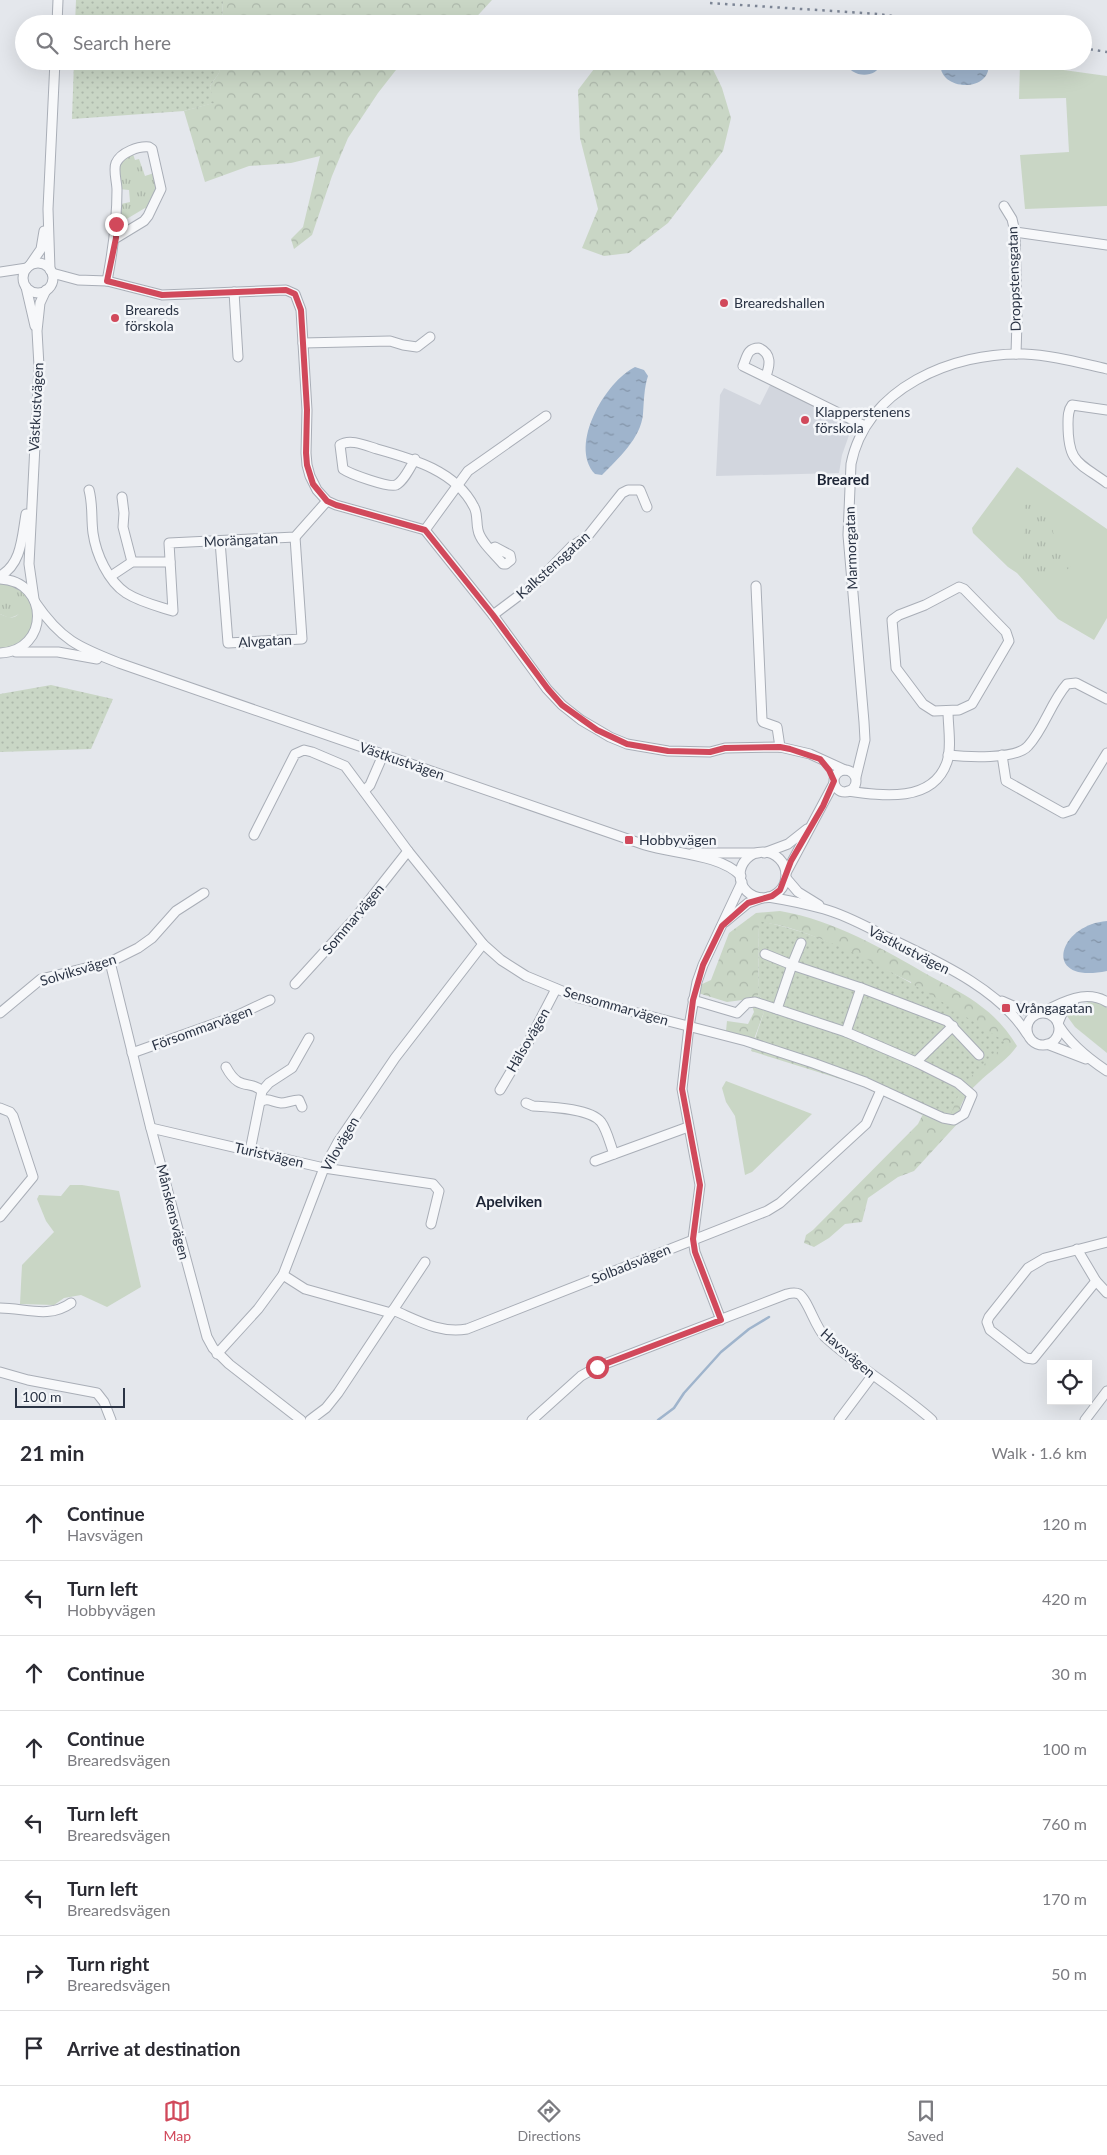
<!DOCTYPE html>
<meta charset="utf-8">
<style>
:root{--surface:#fff;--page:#f7f7f7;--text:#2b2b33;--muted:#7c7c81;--line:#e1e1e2;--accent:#d1495b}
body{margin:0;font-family:Lato,sans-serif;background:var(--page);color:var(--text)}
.controls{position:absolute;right:15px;bottom:15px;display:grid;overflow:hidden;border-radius:0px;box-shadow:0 5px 20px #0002}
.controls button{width:45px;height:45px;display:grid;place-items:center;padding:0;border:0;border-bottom:1px solid var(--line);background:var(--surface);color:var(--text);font:25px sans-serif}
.scale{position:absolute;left:15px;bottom:12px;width:110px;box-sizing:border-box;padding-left:5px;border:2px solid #2b3445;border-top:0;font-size:14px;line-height:18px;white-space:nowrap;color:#2b3445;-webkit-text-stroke:4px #f4f6f9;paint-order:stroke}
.stop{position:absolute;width:15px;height:15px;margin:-11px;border:4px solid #d1495b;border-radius:50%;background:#fff}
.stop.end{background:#d1495b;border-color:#fff;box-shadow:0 1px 5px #0008}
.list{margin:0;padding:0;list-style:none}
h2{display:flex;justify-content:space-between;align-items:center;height:65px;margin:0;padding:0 20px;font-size:21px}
h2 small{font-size:16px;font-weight:400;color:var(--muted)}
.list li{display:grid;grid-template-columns:32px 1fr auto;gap:15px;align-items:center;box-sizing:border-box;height:75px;padding:0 20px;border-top:1px solid var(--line)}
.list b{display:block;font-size:19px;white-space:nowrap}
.list p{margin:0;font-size:16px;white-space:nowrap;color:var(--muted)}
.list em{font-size:16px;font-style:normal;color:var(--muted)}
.icon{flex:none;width:28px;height:28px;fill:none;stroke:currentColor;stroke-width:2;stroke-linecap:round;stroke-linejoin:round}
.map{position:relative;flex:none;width:1107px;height:1420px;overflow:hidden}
.search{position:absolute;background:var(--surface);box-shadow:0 5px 20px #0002;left:15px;right:15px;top:15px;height:55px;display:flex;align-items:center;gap:12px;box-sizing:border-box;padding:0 18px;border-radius:28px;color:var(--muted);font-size:19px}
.sheet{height:665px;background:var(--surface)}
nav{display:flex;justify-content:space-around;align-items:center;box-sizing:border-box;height:70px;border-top:1px solid var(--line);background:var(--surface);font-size:14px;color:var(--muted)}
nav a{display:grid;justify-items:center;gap:2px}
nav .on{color:var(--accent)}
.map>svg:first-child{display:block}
.built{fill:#d2d6de}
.grass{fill:#c9d6c5}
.forest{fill:url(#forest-crowns)}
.park{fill:url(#park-tufts)}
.garden{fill:url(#garden-dots)}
.water{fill:url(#water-ripples)}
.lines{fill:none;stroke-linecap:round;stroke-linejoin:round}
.stream{stroke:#9fb4cc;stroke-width:2.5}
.minor-casing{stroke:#a9aeb7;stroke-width:11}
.minor{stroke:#f7f8fa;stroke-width:9}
.rail{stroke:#7d8696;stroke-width:2.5;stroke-dasharray:2.5 5;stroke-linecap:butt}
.route{stroke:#d1495b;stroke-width:6}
.poi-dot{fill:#d1495b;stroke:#f4f6f9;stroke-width:2}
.labels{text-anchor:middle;stroke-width:5;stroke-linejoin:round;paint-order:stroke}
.street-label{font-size:14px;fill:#2b3445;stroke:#f4f6f9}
.poi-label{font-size:14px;fill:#2b3445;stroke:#f4f6f9;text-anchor:start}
.neighbourhood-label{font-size:15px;font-weight:bold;fill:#1d2536;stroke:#f4f6f9}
</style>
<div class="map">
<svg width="1107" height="1420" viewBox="0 0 1107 1420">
<defs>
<pattern id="forest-crowns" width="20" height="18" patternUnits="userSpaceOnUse" patternTransform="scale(1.25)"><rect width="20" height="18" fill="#c9d6c5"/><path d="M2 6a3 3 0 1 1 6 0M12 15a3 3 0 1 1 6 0" fill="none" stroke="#adb8ab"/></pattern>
<pattern id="park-tufts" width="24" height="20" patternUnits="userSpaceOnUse" patternTransform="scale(1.25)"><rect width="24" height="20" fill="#c9d6c5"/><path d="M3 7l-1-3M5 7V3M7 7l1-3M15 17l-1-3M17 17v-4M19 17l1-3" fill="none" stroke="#adb8ab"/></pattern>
<pattern id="garden-dots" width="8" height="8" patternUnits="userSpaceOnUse" patternTransform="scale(1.25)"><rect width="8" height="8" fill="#c9d6c5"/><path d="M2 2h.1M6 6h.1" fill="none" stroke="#adb8ab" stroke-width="1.8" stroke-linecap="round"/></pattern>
<pattern id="water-ripples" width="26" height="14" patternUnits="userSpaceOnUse" patternTransform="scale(1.25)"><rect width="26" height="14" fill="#9fb4cc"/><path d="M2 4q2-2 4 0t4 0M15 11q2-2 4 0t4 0" fill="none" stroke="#8293a7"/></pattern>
</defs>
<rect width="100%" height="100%" fill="#e4e7ec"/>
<path class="built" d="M770,385l83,39 -11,31 -3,18 -123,3 4,-81 4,-7 36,17z"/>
<g class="grass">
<path d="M1020,64l87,12v130l-82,3 -5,-54 49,-3 -3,-54 -47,1z"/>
<path d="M1017,467l90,62v89l-13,22 -36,-21 -41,-46 -9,-6 -35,-34 -1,-5z"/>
<path d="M23,591c21,25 8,54 -23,58v-35c22,11 22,-7 23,-23z"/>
<path d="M1089,1002l10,1 8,5v45l-32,-26 -8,-11 6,-8z"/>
<path d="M726,1081l86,33 -60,58 -7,3 -10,-59 -9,-14 -4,-14z"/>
<path d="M70,1185h12l37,6 22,96 -34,20 -26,-12 -17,3 -10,7 -34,-1 2,-39 32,-33 -8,-11 -9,-22 2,-4 22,1z"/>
</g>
<g class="forest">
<path d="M223,0h269l-22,24h-248z"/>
<path d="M220,61h183l-25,32 -30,45 -16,38 -20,59 -18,14 -3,-10 12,-12 17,-71 -29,7 -42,3 -44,16 -21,-71 29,-8 -3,-17 9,-13z"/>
<path d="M620,61h89l13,27 9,30 -8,33 -55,72 -39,30 -25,3 -22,-8 16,-39 -18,-71 -2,-48 19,-25z"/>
<path d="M780,911c54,9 103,38 150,65 17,9 37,19 52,31 15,11 26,24 35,39 -15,23 -63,44 -58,76l-45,49 -16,6 -30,21 -6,24 -17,2 -16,14 -15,9 -10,-4 2,-8 7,-5 105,-106 9,-18 -16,-124c-43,-20 -107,-57 -152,-60l-1,73 5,5 1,12 -11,30 -27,-11 1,-10 21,3 6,-12 -4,-13 -23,3 -29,-9 2,-8 11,-5 18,-47 27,-20z"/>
</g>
<g class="park">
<path d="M133,154l2,6 4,-1 6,17 9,-3 5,12 -11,26 -3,-3 -20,12 4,7 -6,5 -3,-2 1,-26 9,-2 -1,-12 -10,-1c-1,-19 -5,-26 14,-35z"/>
<path d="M1036,503l11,4 7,29 21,24 -7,9 -26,11 -19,-16 2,-59z"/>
<path d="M0,582l9,1 14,8c4,14 1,24 -14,27l-9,-4z"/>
</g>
<g class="garden">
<path d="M76,0h147l-1,24h-147z"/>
<path d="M74,61h146l-1,12 -9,13 4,17 -30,8 -112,8z"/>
<path d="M51,685l62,14 -22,50 -91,3v-58z"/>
<path d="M759,921c90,17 172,74 248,122l-44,41 -13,32 -23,-10 -5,9 -53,-27 -118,-37 13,-39 -1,-12 -5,-5z"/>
</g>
<g class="water">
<path d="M844,61h38v2c-7,17 -31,15 -38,-2z"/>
<path d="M941,61h47c7,33 -53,31 -47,0z"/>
<path d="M635,367l9,3 4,6c-4,12 -4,25 -5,38 -2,24 -25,45 -41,61l-7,-1c-27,-29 11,-93 40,-107z"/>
<path d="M1107,921v50c-66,14 -50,-46 0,-50z"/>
</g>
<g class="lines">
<path class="stream" d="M658,1420l16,-12 10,-15 37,-41 28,-23 20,-12"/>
<g class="minor-casing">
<g id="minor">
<path d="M57,24l1,-24"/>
<path d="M1004,206l8,13 3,13 2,89 -1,33"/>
<path d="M1015,232l92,13"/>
<circle cx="38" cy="278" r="15"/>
<path d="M30,265l11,-16 3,-18"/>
<path d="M50,270l-2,-61 7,-148"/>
<path d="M0,272l27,-4"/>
<path d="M52,273l26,7 29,1 55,14 124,-5 9,4 6,16 6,100 -1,43 1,12 3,11 7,14 10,11 9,4 89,25 68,85 54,74 15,16 19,15 29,17 17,7 41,7 42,1 15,-4 55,-1 30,7 35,16"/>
<path d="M107,281c6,-31 10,-60 10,-91 0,-8 -4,-20 -1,-27 5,-11 23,-17 33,-16l3,2 9,40 -13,27 -4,5 -28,17"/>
<path d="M26,287l9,39"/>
<path d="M234,292l4,65"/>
<path d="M303,343l87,-2 13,4 14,2 13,-10"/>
<path d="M766,376c4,-11 6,-22 -7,-28 -12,0 -12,9 -16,18l122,60"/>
<path d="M1107,410l-35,-5c-4,5 -4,12 -4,19 0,39 10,38 39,59"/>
<path d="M415,459c-4,7 -11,22 -19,26 -7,3 -46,-11 -53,-16l-3,-24c10,-7 27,1 37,4 36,10 79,22 97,58 4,7 2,15 4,23 2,12 17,24 25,34h3l5,-4 -1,-5 -15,-8 -4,2"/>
<path d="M89,490c4,15 2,28 4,43 3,21 15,48 33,60 14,9 31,13 47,18l-4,-68 126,-6 32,-36"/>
<path d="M122,497l2,16 -1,14 9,35"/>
<path d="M425,530l43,-59 78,-55"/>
<path d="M220,541l8,102 74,-4 -7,-102"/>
<path d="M0,576c22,-12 22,-40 26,-62"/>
<path d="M111,576l21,-14h38"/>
<path d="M0,579c50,2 50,72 0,74"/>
<path d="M756,586l6,134 1,2 14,5 3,20"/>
<path d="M959,587l5,2 42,43 3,9 -37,63 -13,6 -25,1 -11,-7 -27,-36 -4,-48 7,-5 26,-10z"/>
<path d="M34,599l-5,-35 10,-198 -2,-35 3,-28 6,-13"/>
<path d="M35,602c26,38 43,45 84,61l526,182c29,9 75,9 96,31"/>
<path d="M493,615l44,-33 35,-36 15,-9 35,-44 6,-3h12l7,17"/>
<path d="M16,652h42l39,7"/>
<path d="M948,755c18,2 68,5 80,-9 16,-17 23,-44 39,-62l9,-1 31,16"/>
<path d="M1002,755l4,26 57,32 9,-3 35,-57"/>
<circle cx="845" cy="781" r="11"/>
<path d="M856,777l9,-37 -1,-18 -16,-187 3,-71c15,-76 102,-112 173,-110 28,1 56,9 83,15"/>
<path d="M364,791l6,-6 13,-30"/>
<path d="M848,791c35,5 85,12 99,-29 5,-15 1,-35 1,-51"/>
<path d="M254,835l41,-81 9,-4 8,2 33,14 63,85 75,93 18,16 25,16 53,22 167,43 67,22 52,19 78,36 11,2 10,-6 8,-19 -14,-12 -42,-21 -70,-30 -91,-30 -8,1 -10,10 -44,-13"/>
<circle cx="763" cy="875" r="23"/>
<path d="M693,853h65"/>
<path d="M764,853l24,-9 19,-15"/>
<path d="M786,873l48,-90"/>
<path d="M786,878l12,14 21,13"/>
<path d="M768,897c19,3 38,7 56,12 22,6 43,18 63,28 47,23 112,51 140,97"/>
<path d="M725,922l23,-19 14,-5"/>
<path d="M765,954l27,11 9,-22"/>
<path d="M110,962l40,163 57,212 6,11 16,16 72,56"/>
<path d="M295,984l61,-67 52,-66"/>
<path d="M1002,1001l18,8 19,3"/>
<path d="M777,1009l15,-44 69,23 86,33 32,34"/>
<path d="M1043,1012c19,-10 43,-23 64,-10"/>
<circle cx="1043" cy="1029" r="16"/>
<path d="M0,1013l41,-34 69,-17 28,-14 14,-10 24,-27 28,-18"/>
<path d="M1058,1023l6,-14 10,-8"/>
<path d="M1059,1026c12,19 30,33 48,45"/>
<path d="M846,1032l15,-44"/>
<path d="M1047,1044l39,15"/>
<path d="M132,1053l104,-37 34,-16"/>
<path d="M916,1062l37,-36"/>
<path d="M226,1067c14,26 24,12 36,24"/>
<path d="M500,1090l29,-49 27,-52"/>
<path d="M260,1102c8,-5 12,0 21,1 6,0 11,-3 18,-3l3,7"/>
<path d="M526,1103l7,3c16,1 57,2 68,16 6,8 9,22 13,32"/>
<path d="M0,1108l10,4 3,4 20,61 -33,40"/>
<path d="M151,1128l173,40 109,16 6,7 -8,33"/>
<path d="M250,1151l12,-60 7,-8 23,-15 17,-30"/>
<path d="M595,1161l93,-34"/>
<path d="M1077,1249l19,32 11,12"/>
<path d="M283,1275l22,14 86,24"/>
<path d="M1096,1281l-63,78 -7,-1 -36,-28 -3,-8 2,-5 39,-49 17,-10 62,-16"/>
<path d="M0,1308c25,0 49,11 71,-5"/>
<path d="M393,1310c24,10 47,24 74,19l300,-118 13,-8 86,-79 15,-34"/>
<path d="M721,1320l-26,-68 -2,-13 7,-54 -18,-96 7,-63 8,-44 6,-17 39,-83"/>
<path d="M217,1354l41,-45 25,-34 41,-107 14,-26 57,-84 88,-114"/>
<path d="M0,1372l28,8 69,13 7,9 7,18"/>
<path d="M310,1420l16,-12 12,-15 87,-131"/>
<path d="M532,1420l49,-44 16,-9 190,-73c4,-1 8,-2 12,0 9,6 16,33 26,43 34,31 73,53 107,83"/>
<path d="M839,1420l33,-44"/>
<path d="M1085,1420l22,-29"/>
</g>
</g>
<use href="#minor" class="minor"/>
<g class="rail">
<path d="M710,3l168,11 73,10"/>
<path d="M1083,48l24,4"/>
</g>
</g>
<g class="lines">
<path class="route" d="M116,224v14l-9,43 55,14 124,-5 9,4 6,16 6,100 -1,43 1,12 6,19 14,17 9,4 89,25 68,85 55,74 14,16 35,25 30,14 41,7 42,1 15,-4 55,-1 10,2 30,10 9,11 5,11 -11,25 -32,55 -11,29 -8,6 -24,7 -26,23 -19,39 -10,35 -11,89 18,96 -7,54 2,13 26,68 -124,47"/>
</g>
<g class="poi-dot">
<circle cx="724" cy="303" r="5"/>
<circle cx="115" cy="318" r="5"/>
<circle cx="805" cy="420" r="5"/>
<rect x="624" y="835" width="10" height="10" rx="2.5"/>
<rect x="1001" y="1003" width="10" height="10" rx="2.5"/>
</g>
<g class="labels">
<g class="street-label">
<text transform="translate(1014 279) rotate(-92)" y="5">Droppstensgatan</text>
<text transform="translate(36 407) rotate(-87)" y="5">Västkustvägen</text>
<text transform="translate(241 540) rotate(-3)" y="5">Morängatan</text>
<text transform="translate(851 548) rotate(-92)" y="5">Marmorgatan</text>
<text transform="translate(553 565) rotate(-42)" y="5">Kalkstensgatan</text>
<text transform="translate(265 641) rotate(-3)" y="5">Alvgatan</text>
<text transform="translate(402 761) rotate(19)" y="5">Västkustvägen</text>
<text transform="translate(353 919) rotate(-50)" y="5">Sommarvägen</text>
<text transform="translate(909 950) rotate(27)" y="5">Västkustvägen</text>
<text transform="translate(78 970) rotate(-17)" y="5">Solviksvägen</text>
<text transform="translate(616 1006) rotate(16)" y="5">Sensommarvägen</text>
<text transform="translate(202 1028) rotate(-20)" y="5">Försommarvägen</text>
<text transform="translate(528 1040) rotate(-60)" y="5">Hälsovägen</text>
<text transform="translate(340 1144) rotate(-60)" y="5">Vilovägen</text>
<text transform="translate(269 1155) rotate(13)" y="5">Turistvägen</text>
<text transform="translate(173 1212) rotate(76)" y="5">Månskensvägen</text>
<text transform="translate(631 1264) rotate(-22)" y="5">Solbadsvägen</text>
<text transform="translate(848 1353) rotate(41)" y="5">Havsvägen</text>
</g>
<g class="poi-label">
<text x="734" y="308">Brearedshallen</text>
<text x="125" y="315">Breareds<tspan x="125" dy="16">förskola</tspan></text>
<text x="815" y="417">Klapperstenens<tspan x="815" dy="16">förskola</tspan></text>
<text x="639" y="845">Hobbyvägen</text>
<text x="1016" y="1013">Vrångagatan</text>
</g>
<g class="neighbourhood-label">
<text x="843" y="485">Breared</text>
<text x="509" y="1207">Apelviken</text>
</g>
</g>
</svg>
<div class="controls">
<button><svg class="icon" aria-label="locate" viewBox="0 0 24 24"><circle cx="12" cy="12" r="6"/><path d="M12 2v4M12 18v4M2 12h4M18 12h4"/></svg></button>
</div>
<div class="scale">100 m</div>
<div class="stop" style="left:597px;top:1367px"></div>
<div class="stop end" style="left:116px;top:224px"></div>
<div class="search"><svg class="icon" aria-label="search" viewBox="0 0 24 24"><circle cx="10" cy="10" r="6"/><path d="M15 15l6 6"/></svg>Search here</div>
</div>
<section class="sheet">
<h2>21 min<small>Walk · 1.6 km</small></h2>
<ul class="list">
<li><svg class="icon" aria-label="ahead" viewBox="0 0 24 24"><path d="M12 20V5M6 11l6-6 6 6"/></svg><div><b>Continue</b><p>Havsvägen</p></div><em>120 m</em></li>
<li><svg class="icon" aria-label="left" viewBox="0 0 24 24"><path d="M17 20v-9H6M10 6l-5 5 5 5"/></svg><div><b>Turn left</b><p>Hobbyvägen</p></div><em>420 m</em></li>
<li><svg class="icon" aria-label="ahead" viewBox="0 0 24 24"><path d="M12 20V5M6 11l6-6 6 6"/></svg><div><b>Continue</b></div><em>30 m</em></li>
<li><svg class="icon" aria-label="ahead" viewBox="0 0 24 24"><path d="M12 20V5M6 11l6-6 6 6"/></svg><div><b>Continue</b><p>Brearedsvägen</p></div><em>100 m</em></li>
<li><svg class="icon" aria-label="left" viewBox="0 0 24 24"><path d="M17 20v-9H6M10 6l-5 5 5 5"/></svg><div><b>Turn left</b><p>Brearedsvägen</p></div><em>760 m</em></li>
<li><svg class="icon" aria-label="left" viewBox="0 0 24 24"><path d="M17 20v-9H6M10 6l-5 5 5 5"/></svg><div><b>Turn left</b><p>Brearedsvägen</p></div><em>170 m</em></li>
<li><svg class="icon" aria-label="right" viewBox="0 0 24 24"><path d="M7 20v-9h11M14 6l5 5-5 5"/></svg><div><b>Turn right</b><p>Brearedsvägen</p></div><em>50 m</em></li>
<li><svg class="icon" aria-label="arrive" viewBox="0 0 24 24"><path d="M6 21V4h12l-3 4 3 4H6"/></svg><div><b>Arrive at destination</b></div></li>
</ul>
</section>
<nav>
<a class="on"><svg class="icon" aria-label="map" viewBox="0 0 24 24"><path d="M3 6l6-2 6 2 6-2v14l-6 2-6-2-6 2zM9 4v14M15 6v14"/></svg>Map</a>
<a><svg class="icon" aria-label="directions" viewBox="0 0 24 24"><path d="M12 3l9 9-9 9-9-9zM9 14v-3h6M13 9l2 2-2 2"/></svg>Directions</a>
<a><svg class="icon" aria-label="saved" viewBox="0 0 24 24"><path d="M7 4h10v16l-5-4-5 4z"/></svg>Saved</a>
</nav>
